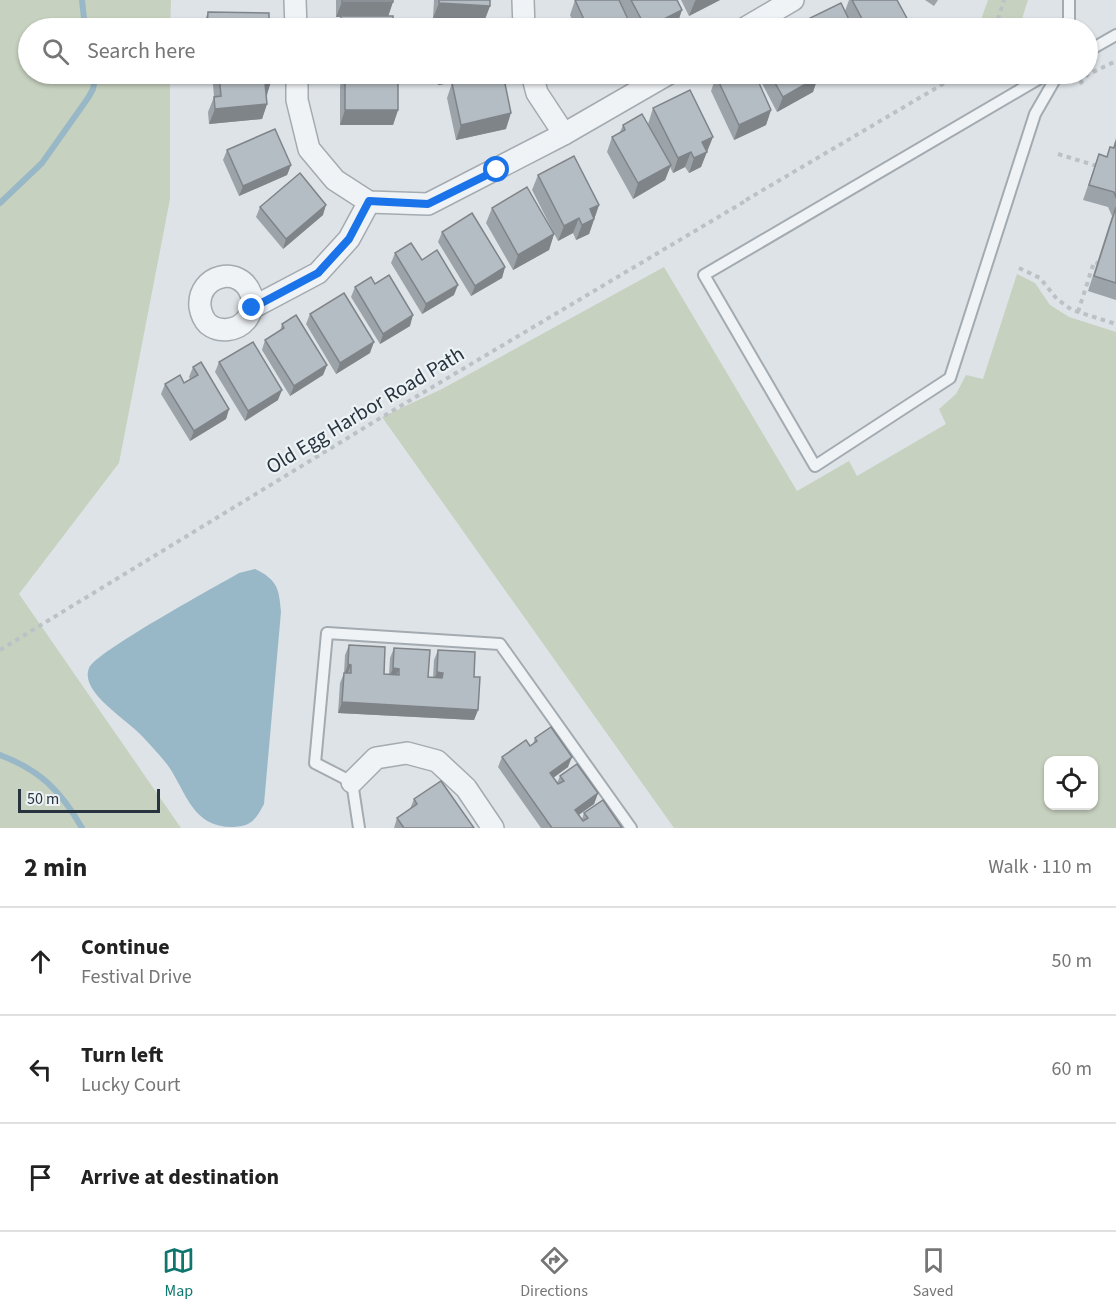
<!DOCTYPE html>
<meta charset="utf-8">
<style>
:root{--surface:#fff;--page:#f2f2f2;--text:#222;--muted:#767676;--line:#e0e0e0;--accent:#0f766e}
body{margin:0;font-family:"Source Sans 3",sans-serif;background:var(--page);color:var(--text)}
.controls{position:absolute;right:18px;bottom:18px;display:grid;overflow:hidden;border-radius:12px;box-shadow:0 2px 4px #0004}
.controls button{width:54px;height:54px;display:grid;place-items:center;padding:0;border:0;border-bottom:2px solid var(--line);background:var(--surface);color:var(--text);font:30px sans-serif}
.scale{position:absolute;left:18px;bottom:15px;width:142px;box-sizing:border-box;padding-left:6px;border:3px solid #27333e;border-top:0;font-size:16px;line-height:21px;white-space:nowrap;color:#27333e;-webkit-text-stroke:4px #edf2f5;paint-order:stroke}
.stop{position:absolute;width:18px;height:18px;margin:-14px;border:4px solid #1a73e8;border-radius:50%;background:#fff}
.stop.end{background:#1a73e8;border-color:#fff;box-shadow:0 2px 6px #0008}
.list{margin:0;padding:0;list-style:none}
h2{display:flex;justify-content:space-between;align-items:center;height:78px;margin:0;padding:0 24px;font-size:26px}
h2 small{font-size:20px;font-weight:400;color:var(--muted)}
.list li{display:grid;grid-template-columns:39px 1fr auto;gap:18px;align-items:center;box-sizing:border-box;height:108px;padding:0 24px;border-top:2px solid var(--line)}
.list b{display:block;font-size:22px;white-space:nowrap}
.list p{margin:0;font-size:20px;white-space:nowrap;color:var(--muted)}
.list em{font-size:20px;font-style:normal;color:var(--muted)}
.icon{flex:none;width:33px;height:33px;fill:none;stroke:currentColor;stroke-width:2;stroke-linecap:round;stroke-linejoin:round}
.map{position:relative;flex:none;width:1116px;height:828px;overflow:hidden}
.search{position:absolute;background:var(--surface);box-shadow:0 2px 4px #0004;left:18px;right:18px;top:18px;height:66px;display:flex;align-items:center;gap:15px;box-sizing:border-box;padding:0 21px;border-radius:33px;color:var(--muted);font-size:22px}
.sheet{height:402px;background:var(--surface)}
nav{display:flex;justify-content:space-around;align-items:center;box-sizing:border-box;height:84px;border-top:2px solid var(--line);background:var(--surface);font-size:16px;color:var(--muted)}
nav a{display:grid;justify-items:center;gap:3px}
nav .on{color:var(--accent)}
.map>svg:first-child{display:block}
.green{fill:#c7d1bf;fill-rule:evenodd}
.water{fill:#99b8c7}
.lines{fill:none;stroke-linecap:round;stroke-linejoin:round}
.stream{stroke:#99b8c7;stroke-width:6}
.lane-casing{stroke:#a3abb1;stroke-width:14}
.street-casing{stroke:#a3abb1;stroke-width:24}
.path{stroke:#bcc1c6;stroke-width:4;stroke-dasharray:4.5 4.5;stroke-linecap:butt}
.lane{stroke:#f0f3f6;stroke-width:10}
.street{stroke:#f0f3f6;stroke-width:21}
.wall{fill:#9ca3a9}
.shaded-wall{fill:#7f8489}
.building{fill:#b5bdc4;stroke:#7f8489;stroke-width:1.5}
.route{stroke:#1a73e8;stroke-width:8}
.labels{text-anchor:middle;stroke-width:4.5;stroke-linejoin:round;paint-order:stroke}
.street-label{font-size:21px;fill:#27333e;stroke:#edf2f5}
</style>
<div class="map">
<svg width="1116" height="828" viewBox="0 0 1116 828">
<rect width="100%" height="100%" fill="#dee3e7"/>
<g class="green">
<path d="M0,0h171l-1,28h-142v46h142v125l-51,264 -100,131 162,234h-181z"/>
<path d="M988,0h40l-9,28h-41z"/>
<path d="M664,267l133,224 52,-30 8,15 89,-52 -7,-15 17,-15 10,-19 17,4 34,-105 18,9 15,22 19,12 47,15v496h-442l-292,-411 60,-28zM1048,760h46v46h-46z"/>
</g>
<path class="water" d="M255,569c23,11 24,20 26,43l-17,192c-8,15 -12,22 -30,23 -41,1 -47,-33 -65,-60 -8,-11 -18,-21 -27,-31 -14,-16 -63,-44 -53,-68 8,-17 126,-81 150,-95z"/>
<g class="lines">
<g class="stream">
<path d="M82,0l3,28"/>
<path d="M0,203l42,-40 46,-65 5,-9 3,-15"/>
<path d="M0,755c40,15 61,36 82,73"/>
</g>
<g class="lane-casing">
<g id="lane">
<path d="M1069,0v28"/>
<path d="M1088,51l28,-16"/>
<path d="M1047,74l-343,201 111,191 135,-88 85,-264 23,-40"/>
<path d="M359,828l-7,-46 -37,-19 12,-130 173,11 131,184"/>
</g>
</g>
<g class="street-casing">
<g id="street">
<path d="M295,0l1,28"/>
<path d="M523,0l1,28"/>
<path d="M745,28l48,-28"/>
<path d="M297,74v26l12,49 26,31 34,22 59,2 136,-70 104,-60"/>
<path d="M532,74l5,19 27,41"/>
<path d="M252,308c-1,3 -3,9 -6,12 -9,11 -27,13 -38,4 -4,-4 -7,-11 -8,-17 -3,-32 40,-43 51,-13 2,4 1,10 1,14l66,-35 31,-34 20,-37"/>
<path d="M352,782l24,-24 31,-5 30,8 29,27 27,40"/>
</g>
</g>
<g class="path">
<path d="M995,28l9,-28"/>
<path d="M1080,84l7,-9 29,-14"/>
<path d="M1058,154l39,12"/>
<path d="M746,200l214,-126"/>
<path d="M1019,268l21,10 17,21 15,11 44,14"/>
<path d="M1078,312l16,-50 3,1"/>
<path d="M0,650l382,-233 365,-217"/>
</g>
<use href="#lane" class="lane"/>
<use href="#street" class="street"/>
</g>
<g class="wall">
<path d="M336,0h57l-5,16 5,12h-57l5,-11h-5z"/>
<path d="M434,0h56v6l-5,14 6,8h-54l1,-1 42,-6 -47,-3z"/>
<path d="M575,0h102v25l-7,3h-37l-7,-14 6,14h-56l-6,-13z"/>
<path d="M681,0h39l-31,16z"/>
<path d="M849,0h48l13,24 -2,4h-54l-8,-15 7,15h-49l4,-9 37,-8z"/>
<path d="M925,0h13l-4,6z"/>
<path d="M208,12l61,16h-67z"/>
<path d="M217,74h54l-4,22v8l-5,15 -53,5 -1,-12 6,-15 -1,-13z"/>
<path d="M344,74h54v36l-5,15h-53v-39z"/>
<path d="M436,74h55l15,55 -50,11 -9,-42 5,-15 11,-2 -25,4z"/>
<path d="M757,74h59l2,3 -5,15 -36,20z"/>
<path d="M821,74h22l-18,8z"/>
<path d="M716,76l55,34 -5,15 -32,15 -23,-49z"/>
<path d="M653,108l55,44 -2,1 -5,14 -12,6 -4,-6 -12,6 -3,-6 -5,13 -32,19 -26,-47 5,-15 8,-5 3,-7 25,-1z"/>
<path d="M1116,138v162l-28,-9 24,-75 -4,-9 -25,-7 16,-46 7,3 7,-9z"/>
<path d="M227,150l64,15 -4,10 -48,21 -16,-36z"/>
<path d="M538,175l61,30 -10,29 -13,6 -3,-7 -15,8 -26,-51z"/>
<path d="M260,207l63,8 -40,34 -27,-32z"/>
<path d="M492,208l62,26 -5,16 -36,20 -27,-47z"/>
<path d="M442,232l63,35 -3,11 -31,18 -33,-54z"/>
<path d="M395,253l27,7 32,35 -32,19 -31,-51z"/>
<path d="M375,284l35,42 -30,18 -29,-47 4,-10z"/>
<path d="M310,314l60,39 -34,21 -30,-50z"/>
<path d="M282,324l45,41 -4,10 -33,21 -28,-46 3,-10 15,-9z"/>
<path d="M219,362l59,38 -33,21 -30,-49z"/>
<path d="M193,367l36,42 -3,10 -36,22 -29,-47 4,-10 19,-1 6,-4 -1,-2z"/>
<path d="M349,645l35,29 5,1 1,-17 4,-10 34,29 5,1 1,-18 4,-10 36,27 4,33 -4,10 -136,-7 2,-30 4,-10 1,-18z"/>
<path d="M535,738l33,29 -15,11 4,5 3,-7 38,17 -4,11 -15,11 3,4 2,-6 38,15h-81l-43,-61 4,-10 28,-11 3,-2z"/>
<path d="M414,799l60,29h-80l3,-10 13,-9z"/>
</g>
<g class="shaded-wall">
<path d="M696,0h24l-31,16 6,-15z"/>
<path d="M342,2h51l-5,15h-52z"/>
<path d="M439,3l51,3 -6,15 -51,-3z"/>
<path d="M682,10l-5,15 -7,3h-23z"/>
<path d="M910,24l-2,4h-7z"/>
<path d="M442,74h49l-1,3 -52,8z"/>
<path d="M828,74h15l-18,8z"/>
<path d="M818,77l-5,15 -36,20 6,-15z"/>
<path d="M271,82l-5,15 -1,-14z"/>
<path d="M267,104l-5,15 -53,5 6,-15z"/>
<path d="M345,110h53l-5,15h-53z"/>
<path d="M771,110l-5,15 -32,15 5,-15z"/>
<path d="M511,113l-5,16 -50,11 5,-15z"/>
<path d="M713,137l-12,30 -12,6 5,-15 8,-16z"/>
<path d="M691,152l-6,15 -12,6 5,-15z"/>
<path d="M291,165l-4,10 -48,21 4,-10z"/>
<path d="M671,165l-6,15 -32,19 5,-16z"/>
<path d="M326,205l-3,10 -40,34 3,-10z"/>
<path d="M599,205l-10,29 -13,6 6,-15 8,-16z"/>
<path d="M579,218l-6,15 -15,8 6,-15z"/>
<path d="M554,234l-5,16 -36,20 5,-15z"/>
<path d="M505,267l-3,11 -31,18 4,-10z"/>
<path d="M458,285l-4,10 -32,19 4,-10z"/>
<path d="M413,315l-3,11 -30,18 3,-10z"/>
<path d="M374,342l-4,11 -34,21 4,-11z"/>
<path d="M327,365l-4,10 -33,21 4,-10z"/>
<path d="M282,390l-4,10 -33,21 3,-10z"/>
<path d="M229,409l-3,10 -36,22 4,-10z"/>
<path d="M348,664l3,1 -4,10h-3z"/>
<path d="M393,668l6,1 -4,10 -6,-1z"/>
<path d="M437,672l6,1 -4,10h-6z"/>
<path d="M342,702l136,8 -4,10 -136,-7z"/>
<path d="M572,757l-4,10 -22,16 4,-10z"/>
<path d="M598,793l-4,11 -23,16 4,-10z"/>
</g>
<g class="building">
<rect x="342" y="0" width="51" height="2"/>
<path d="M439,0h51v6l-51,-3z"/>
<path d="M575,0h44l13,28h-44z"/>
<path d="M631,0h46l5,10 -36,18z"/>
<path d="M852,0h45l13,24 -9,4h-34z"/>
<path d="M841,3l12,25h-41l-4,-9z"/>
<path d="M208,12l61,1v15h-62z"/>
<rect x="341" y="16" width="52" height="12"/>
<path d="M489,19l2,9h-53v-1z"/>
<path d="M219,74h52v8l-6,1 2,21 -52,5 -1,-12 7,-1z"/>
<rect x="345" y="74" width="53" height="36"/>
<path d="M496,74h7l8,39 -50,12 -9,-42z"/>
<path d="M722,74h33l16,36 -32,15 -23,-49z"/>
<path d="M770,74h46l2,3 -35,20z"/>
<path d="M690,90l23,47 -11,5 5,10 -13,6 -3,-6 -13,6 -25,-50z"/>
<path d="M642,114l29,51 -33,18 -26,-46 13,-7 -2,-5z"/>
<path d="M275,129l16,36 -48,21 -16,-36z"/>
<path d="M1116,141v57l-2,-6 -25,-7 10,-31 8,3 3,-10 4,1z"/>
<path d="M574,156l25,49 -9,4 4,10 -12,6 -3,-7 -15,8 -26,-51z"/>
<path d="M300,173l26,32 -40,34 -26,-32z"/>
<path d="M527,187l27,47 -36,21 -26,-47z"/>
<path d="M1116,207v76l-22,-7z"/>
<path d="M472,213l33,54 -30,19 -33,-54z"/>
<path d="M411,243l11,17 15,-10 21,35 -32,19 -31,-51z"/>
<path d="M389,275l24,40 -30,19 -28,-47 16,-10 4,7z"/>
<path d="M344,293l30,49 -34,21 -30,-49z"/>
<path d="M296,315l31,50 -33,21 -29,-46 19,-12 -2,-4z"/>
<path d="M253,342l29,48 -34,21 -29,-49z"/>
<path d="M201,362l28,47 -35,22 -29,-47 15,-9 4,8 14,-8 -5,-8z"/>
<path d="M349,645l36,2 -1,27 15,1v-6l-6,-1 1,-20 36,2 -2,27 14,1 1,-5 -6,-1 1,-22 37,2 -1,25h6l-2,33 -136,-8 2,-29h7v-8l-3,-1z"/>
<path d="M551,727l21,30 -22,16 8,11 6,-3 -4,-5 17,-12 21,29 -23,17 8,11 5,-3 -4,-5 19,-13 19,28h-70l-50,-71 24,-17 4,6 7,-5 -2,-3z"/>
<path d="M441,781l33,47h-70l-7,-10 20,-14 -3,-5z"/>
</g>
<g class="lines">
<path class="route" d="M252,308l66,-35 31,-34 20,-38 59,3 69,-34"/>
</g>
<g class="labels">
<g class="street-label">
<text transform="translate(365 410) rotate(-31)" y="7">Old Egg Harbor Road Path</text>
</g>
</g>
</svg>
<div class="controls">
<button><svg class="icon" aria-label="locate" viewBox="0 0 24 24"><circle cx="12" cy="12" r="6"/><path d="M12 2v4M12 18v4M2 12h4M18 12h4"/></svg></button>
</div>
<div class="scale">50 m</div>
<div class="stop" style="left:497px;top:170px"></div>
<div class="stop end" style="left:252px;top:308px"></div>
<div class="search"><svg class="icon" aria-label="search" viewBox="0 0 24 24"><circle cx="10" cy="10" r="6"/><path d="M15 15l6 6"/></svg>Search here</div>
</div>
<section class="sheet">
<h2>2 min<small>Walk · 110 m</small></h2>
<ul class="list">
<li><svg class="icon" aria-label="ahead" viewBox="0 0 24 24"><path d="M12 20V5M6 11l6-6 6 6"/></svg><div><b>Continue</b><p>Festival Drive</p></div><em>50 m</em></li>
<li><svg class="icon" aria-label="left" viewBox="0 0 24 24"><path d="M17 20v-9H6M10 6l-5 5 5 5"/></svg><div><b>Turn left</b><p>Lucky Court</p></div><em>60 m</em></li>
<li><svg class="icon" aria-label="arrive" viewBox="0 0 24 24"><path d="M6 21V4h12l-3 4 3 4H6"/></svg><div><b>Arrive at destination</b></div></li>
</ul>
</section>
<nav>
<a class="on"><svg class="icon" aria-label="map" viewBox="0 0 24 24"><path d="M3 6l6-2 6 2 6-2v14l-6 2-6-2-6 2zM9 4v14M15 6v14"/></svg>Map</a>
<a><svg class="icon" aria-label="directions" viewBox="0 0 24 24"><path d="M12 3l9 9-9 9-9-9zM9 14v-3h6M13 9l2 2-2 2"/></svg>Directions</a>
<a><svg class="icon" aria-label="saved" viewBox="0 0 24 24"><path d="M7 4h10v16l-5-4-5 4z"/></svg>Saved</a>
</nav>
